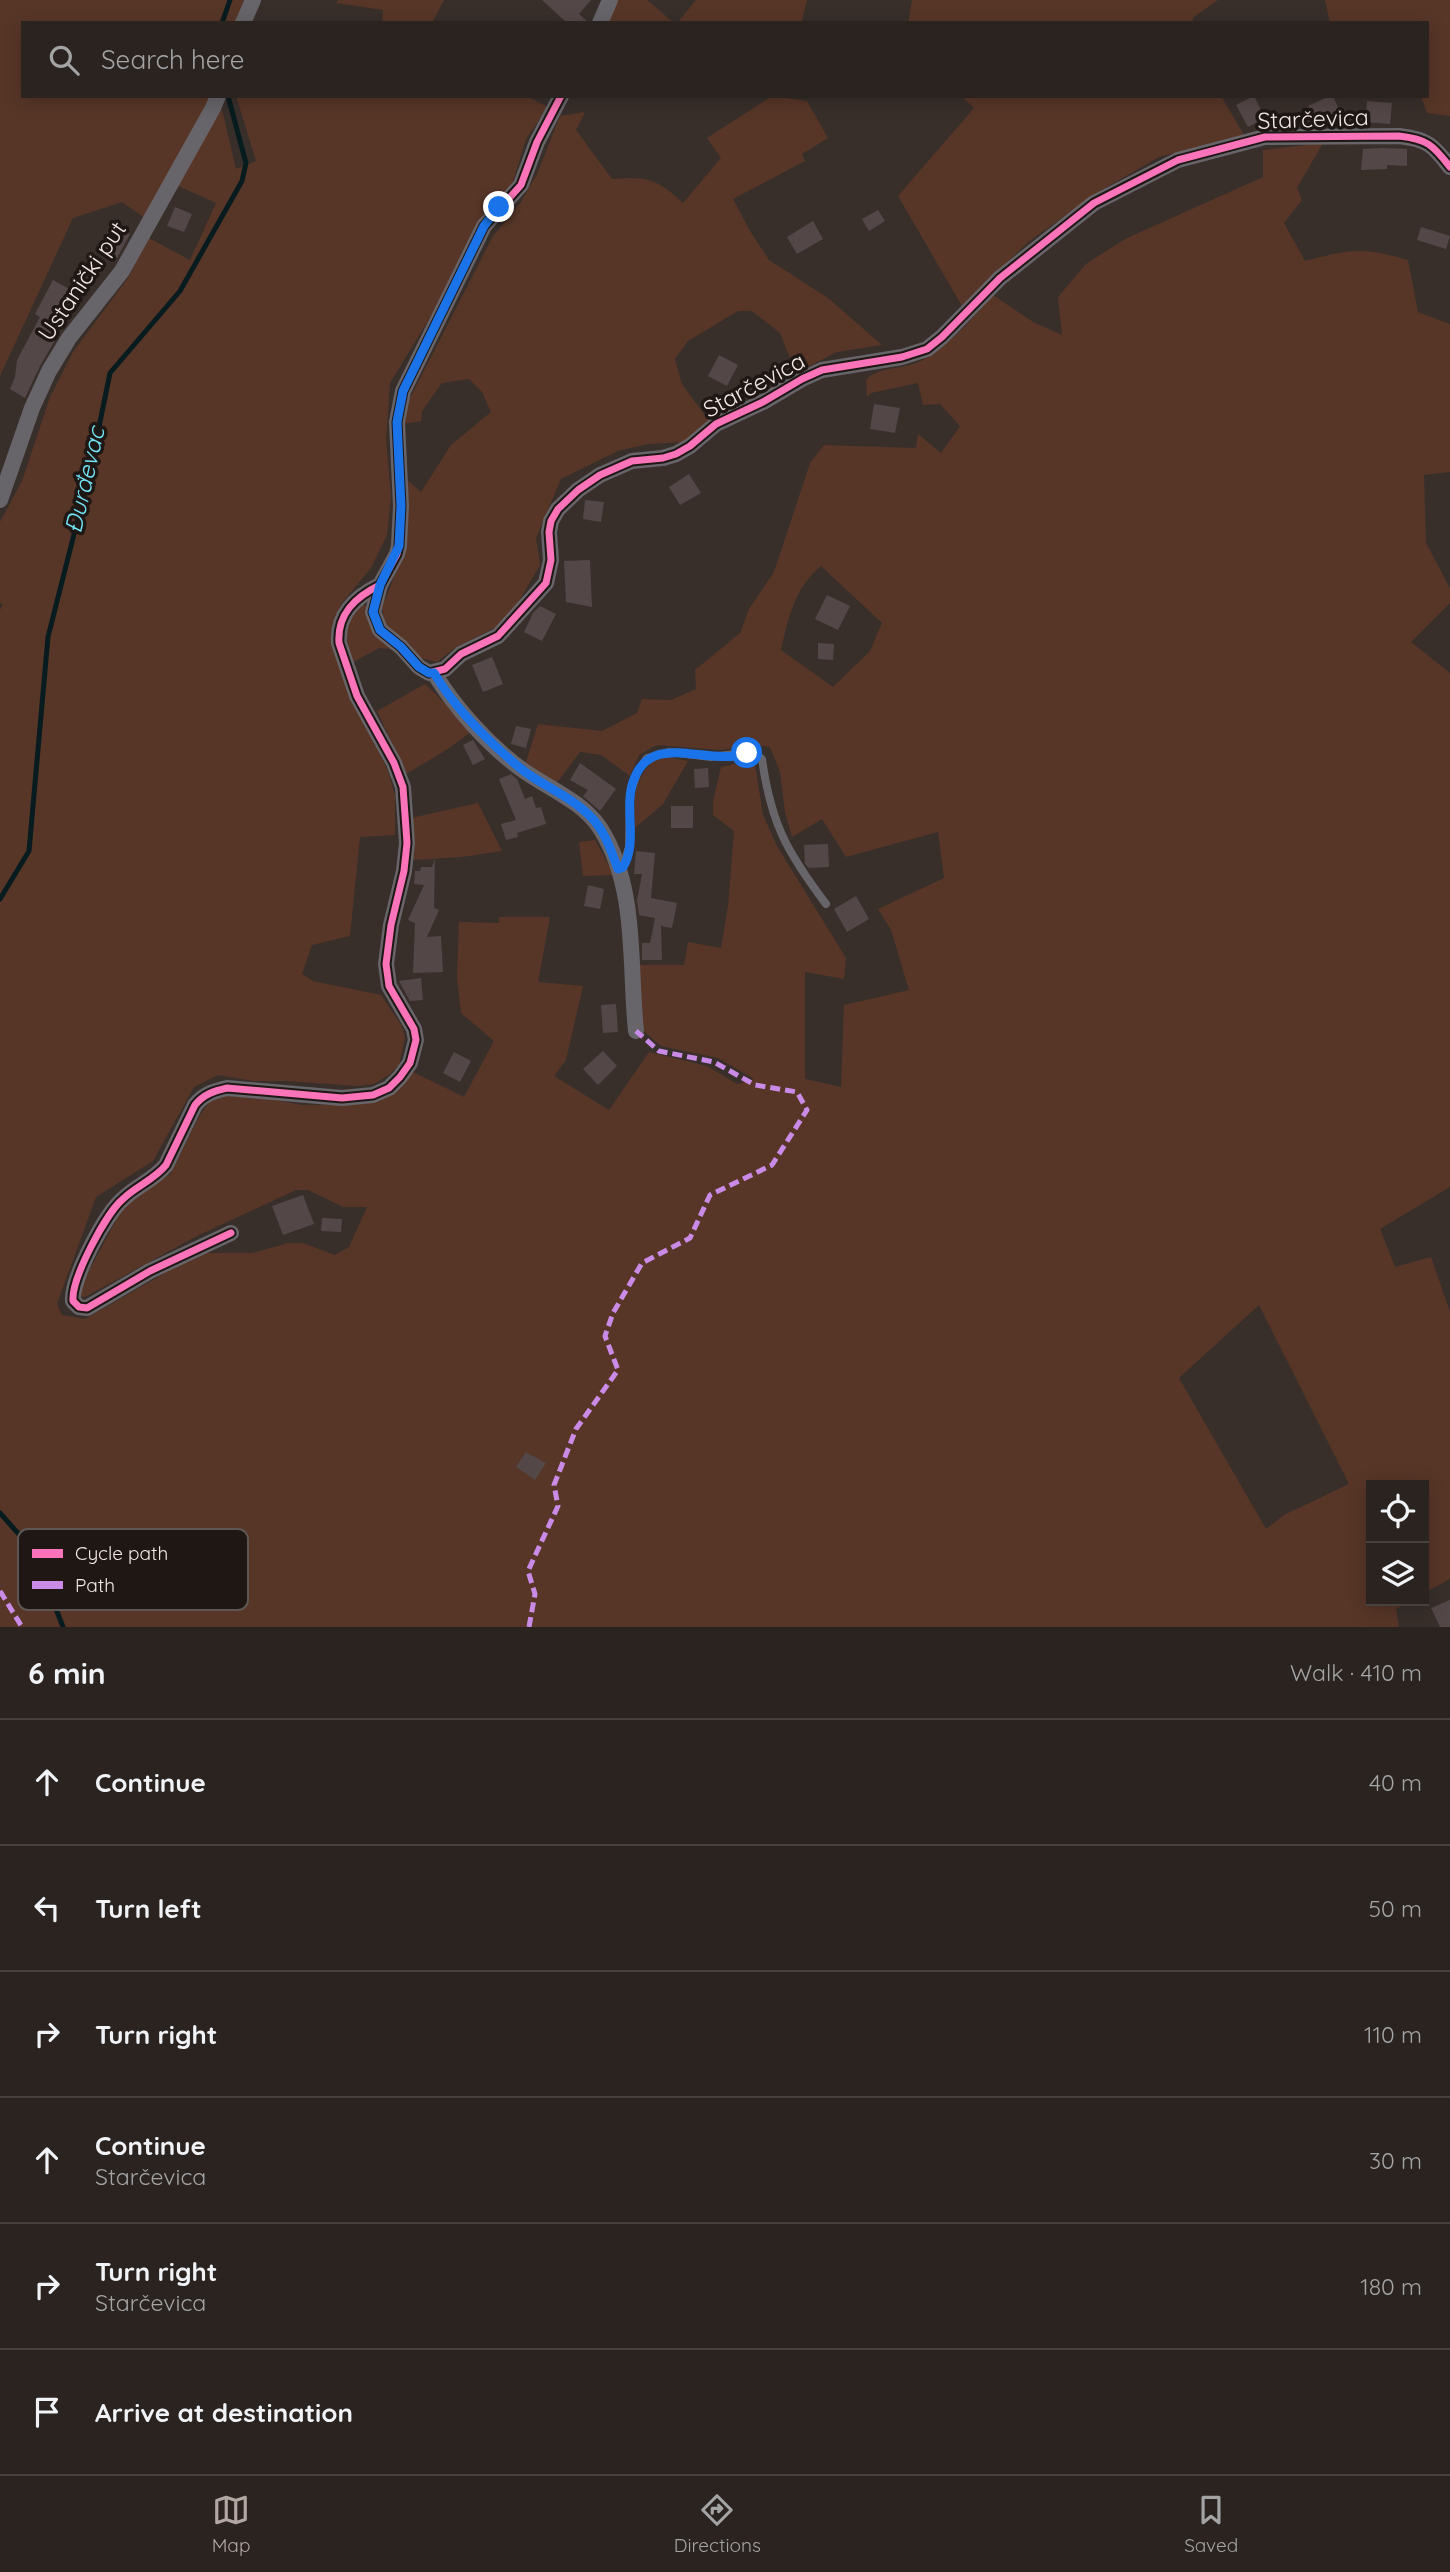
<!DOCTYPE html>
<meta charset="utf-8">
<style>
:root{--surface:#2a2320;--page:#362f2d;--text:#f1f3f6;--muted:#a5a4a5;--line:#46403e;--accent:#b2a7a3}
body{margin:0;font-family:Quicksand,sans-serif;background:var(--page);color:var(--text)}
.controls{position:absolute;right:21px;bottom:21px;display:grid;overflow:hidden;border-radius:0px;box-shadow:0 4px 18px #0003}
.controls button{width:63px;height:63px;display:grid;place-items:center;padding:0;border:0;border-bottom:2px solid var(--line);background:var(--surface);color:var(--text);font:35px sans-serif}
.stop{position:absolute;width:21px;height:21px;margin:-16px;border:5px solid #1a73e8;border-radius:50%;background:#fff}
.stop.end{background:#1a73e8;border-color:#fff;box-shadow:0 2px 7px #0008}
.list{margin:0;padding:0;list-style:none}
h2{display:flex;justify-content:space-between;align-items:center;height:91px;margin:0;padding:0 28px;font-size:30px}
h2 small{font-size:23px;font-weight:400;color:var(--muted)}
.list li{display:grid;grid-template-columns:46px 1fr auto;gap:21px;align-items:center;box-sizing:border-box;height:126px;padding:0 28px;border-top:2px solid var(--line)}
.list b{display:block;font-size:26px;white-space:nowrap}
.list p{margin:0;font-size:23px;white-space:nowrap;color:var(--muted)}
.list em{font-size:23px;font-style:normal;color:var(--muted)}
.icon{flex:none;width:38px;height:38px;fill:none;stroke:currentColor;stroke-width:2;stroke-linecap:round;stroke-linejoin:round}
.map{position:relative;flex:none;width:1450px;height:1627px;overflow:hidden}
.search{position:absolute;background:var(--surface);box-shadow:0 4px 18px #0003;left:21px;right:21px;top:21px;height:77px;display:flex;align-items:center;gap:18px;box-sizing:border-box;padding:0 24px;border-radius:0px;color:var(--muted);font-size:26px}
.sheet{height:847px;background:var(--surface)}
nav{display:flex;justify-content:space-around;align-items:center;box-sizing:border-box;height:98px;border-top:2px solid var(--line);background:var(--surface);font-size:19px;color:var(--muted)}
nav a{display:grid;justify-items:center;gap:4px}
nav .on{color:var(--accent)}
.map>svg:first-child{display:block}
.green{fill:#573627;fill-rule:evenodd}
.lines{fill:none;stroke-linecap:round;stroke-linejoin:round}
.stream{stroke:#081c1f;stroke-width:5}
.building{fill:#544748}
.service{stroke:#67646a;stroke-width:8}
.minor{stroke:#67646a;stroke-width:16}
.quiet{stroke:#ca8be6;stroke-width:5;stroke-dasharray:10 5;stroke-linecap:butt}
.cycleway-casing{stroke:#1e1714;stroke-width:11}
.cycleway{stroke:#fb73b8;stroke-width:7}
.route{stroke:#1a73e8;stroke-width:9}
.labels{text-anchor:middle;stroke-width:7;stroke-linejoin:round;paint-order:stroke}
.street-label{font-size:23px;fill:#f3e8e4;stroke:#1e1714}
.water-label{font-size:24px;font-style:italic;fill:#73e5f7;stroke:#1e1714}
.key{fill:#1e1714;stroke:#5e5652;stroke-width:2}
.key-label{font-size:19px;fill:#f3e8e4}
</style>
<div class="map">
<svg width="1450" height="1627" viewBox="0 0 1450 1627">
<rect width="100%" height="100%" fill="#382f2b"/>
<g class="green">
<path d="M0,0h244l-9,23h-212v73h188l-66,122 -23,-16 -49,16 -73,158z"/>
<path d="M338,0h106l-12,23h-50l1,-13 -47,-7z"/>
<path d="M615,0h32l27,23h-66z"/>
<path d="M696,0h111l-5,21 -125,2z"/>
<path d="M912,0h306l-24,17 -3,6h-283z"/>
<path d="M1325,0h125v116l-23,-3 -6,-17h6v-73h-97z"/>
<path d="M236,96h230l5,2 1,-2h54l22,11 -22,32 -13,43 -123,201 -4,57 5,56 -4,39 -16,33 -30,36 -6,18 42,126 11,23 7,24v40l-35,2 -10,99 -38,9 -10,29 11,7 68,14 21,31 3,12 -6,27 -10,10 -15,9 -17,2 -70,-5h-33l-36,-6 -24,12 -41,74 -57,36 -39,107 5,11 23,4 78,-45 40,-21h49l37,-10h14l32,12 14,-8 18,-40h-24l-35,-17h-12l-101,47 -110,60 -6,-1 4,-14 39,-73 33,-26 15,-9 30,-59 10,-14 20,-9 72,13h51l41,-13 19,-20 51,25 30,-56 -33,-28 -4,-35 2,-56 40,1v-6h51l-12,65 45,4 -17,74 -12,16 55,34 40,-58 58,14 30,18 17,-5 -36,-21 -57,-12 -21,-18 -3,-63h47l4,-23 33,6 7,-42 6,-75 -21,-16v-13l8,-35 28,-6 6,4 8,50 14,31 69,112 -2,21 -39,-7v107l36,8 3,-82 65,-15 -18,-60 -13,-21 66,-31 -6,-46 -92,25 -24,-38 -30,18 -7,-25 -5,-40 -10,-25 -17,-2 -32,5 -64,-5 -18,10 -9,21 -29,-21 -21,-3 -24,32 -31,-19 13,-41 64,7 35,-18 5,-14 29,1 25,-11 -1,-19 45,-37 9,-24 25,-37 36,-109 14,-18 92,3 2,-14 23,19 19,-27 -20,-22 -17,1 -5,-22 -47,10 -4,4 -1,-17c12,-14 37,-10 55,-19 29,-16 50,-41 72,-66l40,27 29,13 -4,-38 28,-33 39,-25 138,-62v-27l60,-7 -26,45 5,12 -18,23 21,38c45,-12 58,-14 103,-1l10,52 32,12v148l-26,3 2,68 24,45v15l-39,39 39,31v514l-70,42 15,38 36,-10 19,55v267l-26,14v-108h-53v116h39l-14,8 3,18h-1399v-1017l3,-6 -3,-1v-81l22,-41 28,-84 23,-45 55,-74 21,-40 41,22 26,-57 -40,-18 46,-76 14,60 20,-8zM821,566l61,57 -12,28 -37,36 -52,-37c7,-31 14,-63 40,-84zM1259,1305l90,179 -65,31 -18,14 -87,-151z"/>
<path d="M772,96l35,5 21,37 -26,16 3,7 -72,38 17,32 19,29 59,38 54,47 -45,7 -41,21 -16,-40 -28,-22h-14l-50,30 -13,18 7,25 27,37 -25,21 -36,2 -30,7 -57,28 -25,59 4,27 -25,43 -17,18 -46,24 -15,12 -16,-4 -36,-34 -3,-16 22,-56 1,-74 16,14 30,-47 40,-33 -9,-20 -13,-13 -27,4 -20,28 -1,10 -18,3 5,-22 85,-166 28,-34 16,-28 23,-58 25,-4 -9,18 36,49c36,-2 44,-1 71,24l38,-45 -14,-20z"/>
<path d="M961,96h260l23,39 -85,22 -61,35 -70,50 -66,64 -64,-110 76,-88z"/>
<path d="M362,604l4,2 1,11 26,32 -14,-1 -26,14c-9,-28 -10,-35 9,-58z"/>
<path d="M425,684l48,46 -25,19 -42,25 -29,-63z"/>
<path d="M665,756l23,5 -25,43 -28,24c-1,-31 -3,-47 21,-70z"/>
<path d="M478,803l24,48 -40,6 -51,3v-42z"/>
<path d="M595,840l19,35 -31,1 -4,-34z"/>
</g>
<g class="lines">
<g class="stream">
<path d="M222,23l8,-23"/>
<path d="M0,899l29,-48 19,-214 42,-166 20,-98 70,-82 62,-110 4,-18 -18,-67"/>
<path d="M0,1513l33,37 30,77"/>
</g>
</g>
<g class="building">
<path d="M542,0h49l-12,14 10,9h-22z"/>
<path d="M1254,96l11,22 -17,9 -12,-22z"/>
<path d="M1330,96h3l9,20 -25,10 -9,-20z"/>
<path d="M1367,101l25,2 -2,21 -25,-2z"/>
<path d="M1383,148l24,1v17l-20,-1v4l-26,1 2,-21z"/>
<path d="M175,207l17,7 -8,18 -17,-6z"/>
<path d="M878,210l7,11 -16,10 -7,-12z"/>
<path d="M813,221l10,18 -26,15 -10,-17z"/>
<path d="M111,225l19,9 -13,24 -18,-9z"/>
<path d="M1421,227l29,9 -4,13 -29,-9z"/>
<path d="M53,280l22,12 -23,42 5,3 -17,29 -15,32 -15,-9 5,-12 2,-17 23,-43 -5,-3z"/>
<path d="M719,355l19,10 -11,21 -19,-10z"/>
<path d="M874,404l26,4 -5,25 -25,-4z"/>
<path d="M689,474l12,19 -21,12 -11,-18z"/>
<path d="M585,500l19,2 -3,20 -18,-3z"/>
<path d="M590,560l2,47 -26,-5 -2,-41z"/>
<path d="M827,595l23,11 -12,24 -23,-11z"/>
<path d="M540,606l16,8 -14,27 -18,-9 9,-19z"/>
<path d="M818,643l16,1 -1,16 -15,-1z"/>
<path d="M492,657l11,27 -20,8 -11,-27z"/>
<path d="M516,726l15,3 -5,19 -15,-4z"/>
<path d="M473,740l12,19 -12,6 -10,-20z"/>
<path d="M580,763l36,26 -16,22 -17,-15 5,-6 -18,-10z"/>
<path d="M708,768l1,19 -14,1 -1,-19z"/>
<path d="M511,774l6,5 8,20 7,-3 4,12 5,-1 5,17 -29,9 1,4 -12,3 -5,-16 15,-4 -17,-41z"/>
<rect x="671" y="806" width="22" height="22"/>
<path d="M828,844l1,23 -20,1 -4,-4 -1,-19z"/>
<path d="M636,851l19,2 -4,45 26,5 -5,25 -11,-2 1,34h-20v-17h8l5,-25 -16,-3 -2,-15 5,-26h-8z"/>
<path d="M435,858l-1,50 5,2 -12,27 14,-1 2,36 -30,1 2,-50 -7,-3 16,-35 -10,-1 1,-13h5l1,-4h11z"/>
<path d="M588,885l16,4 -4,20 -16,-3z"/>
<path d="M856,896l13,23 -22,13 -13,-23z"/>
<path d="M421,978l2,22 -13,1 -11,-20z"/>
<path d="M616,1004l2,28 -15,1 -2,-28z"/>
<path d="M603,1051l14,15 -19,19 -15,-16z"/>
<path d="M454,1052l17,9 -11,21 -17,-9z"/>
<path d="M303,1195l11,29 -31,11 -11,-29z"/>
<path d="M322,1218l20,1 -1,13 -20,-1z"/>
<path d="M526,1452l20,11 -11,17 -19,-13z"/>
<path d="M1450,1600v27h-10l-9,-19z"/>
</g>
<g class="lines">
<path class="service" d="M618,869l5,-2 6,-20 1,-53 7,-21 10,-15 22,-6 42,5 41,-5 10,7c9,65 25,93 64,145"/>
<g class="minor">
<path d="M243,23l10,-23"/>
<path d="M600,23l10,-23"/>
<path d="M561,96l-24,46 -16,43 -37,41 -81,165 -6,31 4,84 -2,40 -2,8 -17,31 -7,27 7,18 21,17 18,20 10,6 16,-4 16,-15 37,-18 48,-53 5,-23 -2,-28 2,-11 7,-12 20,-19 22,-15 32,-14 31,-3 13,-4 14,-8 26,-22 47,-22 39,-23 20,-9 80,-13 25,-8 15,-12 58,-59 94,-75 84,-43 87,-23 134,-1c28,3 34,9 51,31"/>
<path d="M0,500l32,-92 17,-37 20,-33 53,-67 91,-163 5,-12"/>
<path d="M434,673c21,35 56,74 90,98 26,18 59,31 76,57 38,59 29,137 36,203"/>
<path d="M231,1233l-81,38 -63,37 -8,-1 -6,-6c-2,-22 33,-88 50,-102 13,-13 31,-19 43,-34l29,-60c9,-11 19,-14 32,-17l115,10 31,-3 16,-7 11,-11 10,-14 6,-23 -2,-11 -25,-43 -3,-22 5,-39 13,-54 3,-28 -4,-56 -9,-24 -37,-67 -18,-53c-2,-29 16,-46 41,-58"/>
</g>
<g class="quiet">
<path d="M0,1591l22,36"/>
<path d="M529,1627l6,-33 -7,-23 30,-65 -4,-21 22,-56 42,-59 -13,-34 8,-23 29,-50 48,-25 20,-43 62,-30 35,-55 -10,-18 -42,-7 -41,-23 -55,-11 -23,-20"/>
</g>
<g class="cycleway-casing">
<g id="cycleway">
<path d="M561,96l-24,46 -16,43 -37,41 -81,165 -6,31 4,84 -2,40 -2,8 -17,31 -7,27 7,18 21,17 18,20 10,6 16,-4 16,-15 37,-18 48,-53 5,-23 -2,-28 2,-11 7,-12 20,-19 22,-15 32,-14 31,-3 13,-4 14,-8 26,-22 47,-22 39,-23 20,-9 80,-13 25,-8 15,-12 58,-59 94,-75 84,-43 87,-23 134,-1c28,3 34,9 51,31"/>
<path d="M231,1233l-81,38 -63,37 -8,-1 -6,-6c-2,-22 33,-88 50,-102 13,-13 31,-19 43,-34l29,-60c9,-11 19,-14 32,-17l115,10 31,-3 16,-7 11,-11 10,-14 6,-23 -2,-11 -25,-43 -3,-22 5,-39 13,-54 3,-28 -4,-56 -9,-24 -37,-67 -18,-53c-2,-29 16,-46 41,-58"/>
</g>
</g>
<use href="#cycleway" class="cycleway"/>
</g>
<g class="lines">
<path class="route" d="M499,207l-15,19 -81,165 -6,31 4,84 -2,40 -19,39 -7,27 7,18 21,17 18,20 10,6h5c22,37 54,68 86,95 22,18 51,28 71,49 14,14 20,34 27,52l5,-2c15,-24 1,-58 10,-85 18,-54 74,-14 114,-29"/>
</g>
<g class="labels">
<g class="street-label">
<text transform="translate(1313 119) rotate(-2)" y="8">Starčevica</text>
<text transform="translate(82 281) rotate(-56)" y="8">Ustanički put</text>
<text transform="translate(754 385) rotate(-28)" y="8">Starčevica</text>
</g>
<g class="water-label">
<text transform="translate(85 480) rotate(-77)" y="8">Đurđevac</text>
</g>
</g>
<rect x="18" y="1529" width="230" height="81" rx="10" class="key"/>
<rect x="32" y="1549" width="31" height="9" fill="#fb73b8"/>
<rect x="32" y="1581" width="31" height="8" fill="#ca8be6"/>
<g class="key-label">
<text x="75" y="1560">Cycle path</text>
<text x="75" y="1592">Path</text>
</g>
</svg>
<div class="controls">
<button><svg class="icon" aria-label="locate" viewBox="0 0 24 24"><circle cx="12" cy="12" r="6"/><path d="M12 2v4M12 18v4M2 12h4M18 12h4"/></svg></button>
<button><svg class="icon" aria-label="layers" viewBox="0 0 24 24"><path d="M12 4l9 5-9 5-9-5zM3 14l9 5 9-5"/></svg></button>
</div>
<div class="stop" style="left:747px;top:753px"></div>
<div class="stop end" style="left:499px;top:207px"></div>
<div class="search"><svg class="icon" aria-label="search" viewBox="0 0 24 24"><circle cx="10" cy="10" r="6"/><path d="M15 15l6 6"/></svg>Search here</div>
</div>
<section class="sheet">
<h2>6 min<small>Walk · 410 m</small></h2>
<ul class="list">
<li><svg class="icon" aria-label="ahead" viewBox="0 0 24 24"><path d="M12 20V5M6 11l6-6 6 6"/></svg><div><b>Continue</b></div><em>40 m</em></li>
<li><svg class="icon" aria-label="left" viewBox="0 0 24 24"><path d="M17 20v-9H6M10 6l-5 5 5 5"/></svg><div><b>Turn left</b></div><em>50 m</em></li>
<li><svg class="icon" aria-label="right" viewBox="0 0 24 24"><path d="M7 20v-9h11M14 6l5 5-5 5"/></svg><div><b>Turn right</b></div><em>110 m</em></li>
<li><svg class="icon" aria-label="ahead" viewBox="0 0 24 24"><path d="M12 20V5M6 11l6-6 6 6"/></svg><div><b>Continue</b><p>Starčevica</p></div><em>30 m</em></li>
<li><svg class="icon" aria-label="right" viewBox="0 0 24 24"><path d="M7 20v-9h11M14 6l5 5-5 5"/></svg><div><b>Turn right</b><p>Starčevica</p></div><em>180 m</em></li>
<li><svg class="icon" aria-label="arrive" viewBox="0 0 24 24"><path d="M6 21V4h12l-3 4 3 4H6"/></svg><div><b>Arrive at destination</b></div></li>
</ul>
</section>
<nav>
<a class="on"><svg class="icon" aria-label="map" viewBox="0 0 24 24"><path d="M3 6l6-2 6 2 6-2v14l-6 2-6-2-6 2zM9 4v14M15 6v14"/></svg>Map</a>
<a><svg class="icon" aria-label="directions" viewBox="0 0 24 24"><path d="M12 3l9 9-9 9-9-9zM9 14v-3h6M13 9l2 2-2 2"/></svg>Directions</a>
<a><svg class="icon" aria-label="saved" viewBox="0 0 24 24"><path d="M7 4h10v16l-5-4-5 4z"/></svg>Saved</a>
</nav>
